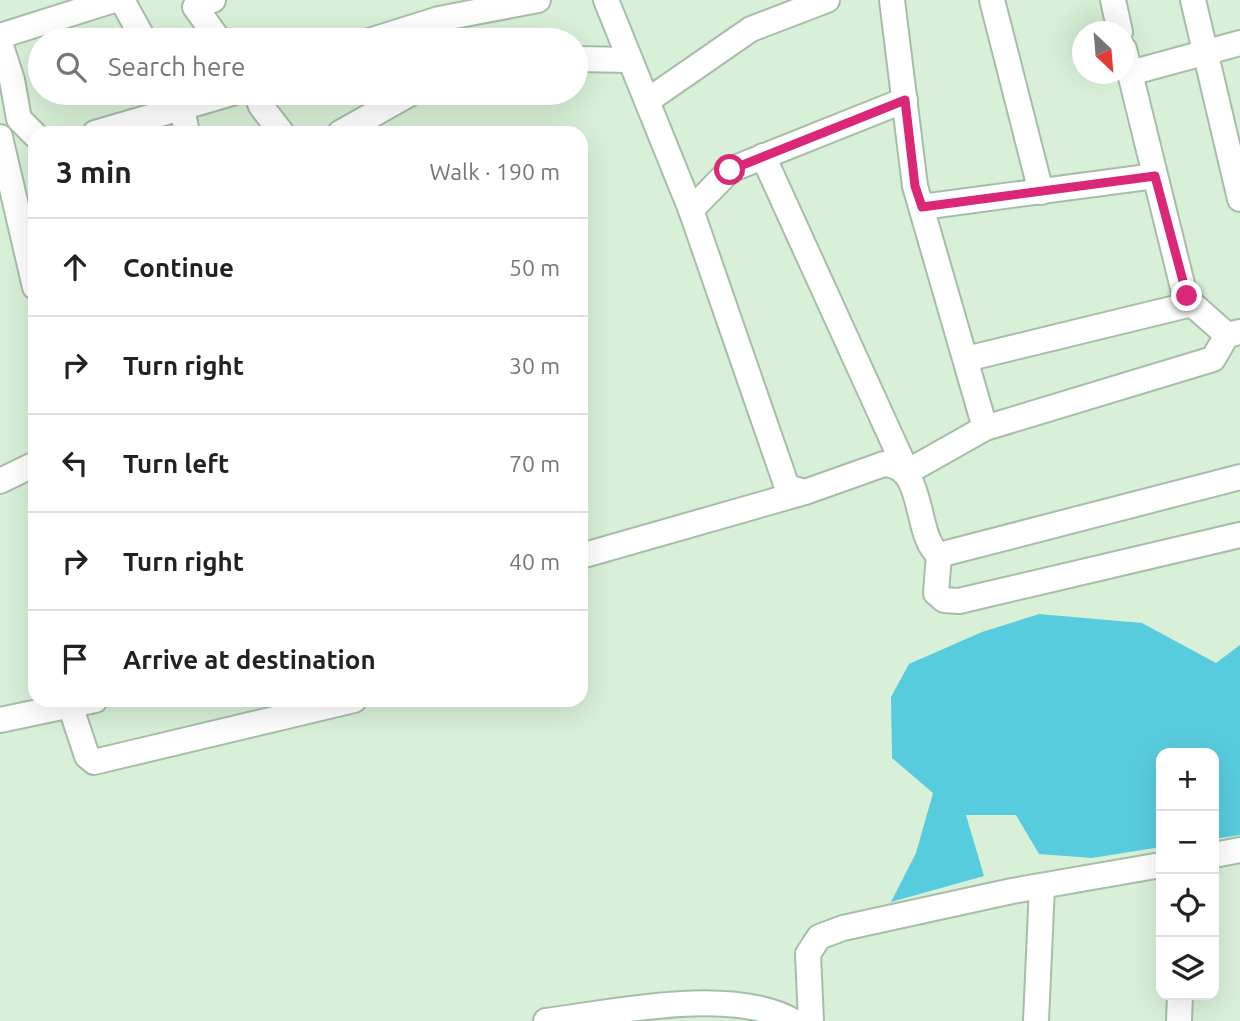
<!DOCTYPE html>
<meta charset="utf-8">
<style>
:root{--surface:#fff;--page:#f6f6f6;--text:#222;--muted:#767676;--line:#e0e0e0}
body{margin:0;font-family:Ubuntu,sans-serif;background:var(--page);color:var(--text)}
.controls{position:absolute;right:21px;bottom:21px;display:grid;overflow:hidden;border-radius:14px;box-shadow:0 7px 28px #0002}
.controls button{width:63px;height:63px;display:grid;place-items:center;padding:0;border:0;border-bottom:2px solid var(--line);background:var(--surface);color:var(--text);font:35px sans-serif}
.compass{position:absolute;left:1072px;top:21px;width:63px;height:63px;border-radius:50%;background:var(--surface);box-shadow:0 7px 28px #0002;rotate:154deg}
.stop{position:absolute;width:21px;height:21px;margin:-16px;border:5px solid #db2777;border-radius:50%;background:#fff}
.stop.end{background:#db2777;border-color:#fff;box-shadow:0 2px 7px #0008}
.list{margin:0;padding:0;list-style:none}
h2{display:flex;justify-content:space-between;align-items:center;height:91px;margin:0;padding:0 28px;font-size:30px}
h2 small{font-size:23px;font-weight:400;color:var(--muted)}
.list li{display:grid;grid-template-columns:46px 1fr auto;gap:21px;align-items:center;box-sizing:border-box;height:98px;padding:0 28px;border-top:2px solid var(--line)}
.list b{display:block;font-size:26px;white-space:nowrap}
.list em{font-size:23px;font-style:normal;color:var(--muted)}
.icon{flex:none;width:38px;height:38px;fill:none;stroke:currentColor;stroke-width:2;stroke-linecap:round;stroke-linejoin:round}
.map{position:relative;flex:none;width:1240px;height:1021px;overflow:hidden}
.search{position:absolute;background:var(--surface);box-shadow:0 7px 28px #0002;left:28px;top:28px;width:560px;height:77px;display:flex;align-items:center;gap:18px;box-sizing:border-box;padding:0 24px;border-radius:38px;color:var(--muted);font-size:26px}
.panel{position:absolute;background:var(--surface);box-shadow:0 7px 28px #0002;left:28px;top:126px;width:560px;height:581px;border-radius:21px}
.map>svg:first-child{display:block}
.water{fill:#58ccdf}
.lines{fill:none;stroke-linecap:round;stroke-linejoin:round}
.minor-casing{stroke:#a6bea7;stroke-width:28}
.minor{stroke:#fff;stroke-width:24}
.route{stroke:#db2777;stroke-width:9}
</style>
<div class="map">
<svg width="1240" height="1021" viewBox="0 0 1240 1021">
<rect width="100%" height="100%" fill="#d8f0d8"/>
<path class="water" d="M1039,614l103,9 74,40 24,-18v190l-26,4v-86h-53v94l-69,11 -53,-4 -23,-39h-50l18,61 -93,26 25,-49 17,-60 -41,-35 -1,-61 18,-33 73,-32z"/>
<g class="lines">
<g class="minor-casing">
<g id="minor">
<path d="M122,0l22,40"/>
<path d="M213,0l-18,7 24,33"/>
<path d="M606,0l85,210 96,277 18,5 79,-28c43,1 29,71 55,91l301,-78"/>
<path d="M892,0l23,186 70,242"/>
<path d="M992,0l49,192"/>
<path d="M1113,0l7,32"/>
<path d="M1193,0l47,199"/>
<path d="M0,36l114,-36"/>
<path d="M372,40l67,-21 99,-19"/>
<path d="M0,43l12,37 7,39 16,16"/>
<path d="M1124,49l59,239 9,16 35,31"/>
<path d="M576,59l54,1"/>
<path d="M1130,73l110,-30"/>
<path d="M174,93l8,15 5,25"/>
<path d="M256,93l5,13 21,27"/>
<path d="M647,101l104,-72 76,-29"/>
<path d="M95,133l137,-40"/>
<path d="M340,133l71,-40"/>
<path d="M0,137l35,150"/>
<path d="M763,156l144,316 78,-44 228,-69 14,-24 13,-3"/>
<path d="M922,207l233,-31"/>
<path d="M691,210l39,-40 175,-70"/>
<path d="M966,359l226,-55"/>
<path d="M0,481l35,-17"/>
<path d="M939,555l-3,38 8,7 15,1 281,-66"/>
<path d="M581,556l224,-64"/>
<path d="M70,705l17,51 7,6 260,-62"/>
<path d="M0,720l95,-20"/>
<path d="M1214,855l26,-5"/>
<path d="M546,1021c68,-9 185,-35 247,0"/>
<path d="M811,1021l-3,-67 11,-17 24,-9 169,-37 149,-26"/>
<path d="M1036,1021l6,-135"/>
<path d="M1179,1021l1,-26"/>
</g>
</g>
<use href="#minor" class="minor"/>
</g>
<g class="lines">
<path class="route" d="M730,170l175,-70 10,86 7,21 233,-31 32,120"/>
</g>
</svg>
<div class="controls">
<button>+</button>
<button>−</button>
<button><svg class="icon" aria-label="locate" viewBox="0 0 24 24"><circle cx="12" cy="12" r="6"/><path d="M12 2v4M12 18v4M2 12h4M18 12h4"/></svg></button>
<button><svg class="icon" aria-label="layers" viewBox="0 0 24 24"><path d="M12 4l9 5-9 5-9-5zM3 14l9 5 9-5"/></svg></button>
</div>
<svg class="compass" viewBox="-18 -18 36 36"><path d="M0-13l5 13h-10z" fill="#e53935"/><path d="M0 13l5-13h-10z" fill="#767676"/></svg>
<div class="stop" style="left:730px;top:170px"></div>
<div class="stop end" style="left:1187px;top:296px"></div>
<div class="search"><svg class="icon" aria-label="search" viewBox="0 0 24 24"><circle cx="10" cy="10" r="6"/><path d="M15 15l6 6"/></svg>Search here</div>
<section class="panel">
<h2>3 min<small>Walk · 190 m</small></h2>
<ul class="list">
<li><svg class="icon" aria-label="ahead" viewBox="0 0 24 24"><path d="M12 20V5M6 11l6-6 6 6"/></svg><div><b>Continue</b></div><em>50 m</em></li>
<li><svg class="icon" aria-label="right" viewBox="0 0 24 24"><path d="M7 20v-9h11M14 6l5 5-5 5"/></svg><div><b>Turn right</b></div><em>30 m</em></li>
<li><svg class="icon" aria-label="left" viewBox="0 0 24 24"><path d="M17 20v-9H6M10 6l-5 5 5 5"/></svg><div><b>Turn left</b></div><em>70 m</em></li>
<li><svg class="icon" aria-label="right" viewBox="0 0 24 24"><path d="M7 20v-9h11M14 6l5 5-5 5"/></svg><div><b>Turn right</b></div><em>40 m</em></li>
<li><svg class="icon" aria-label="arrive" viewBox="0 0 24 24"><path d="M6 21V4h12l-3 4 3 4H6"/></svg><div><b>Arrive at destination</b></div></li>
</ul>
</section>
</div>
